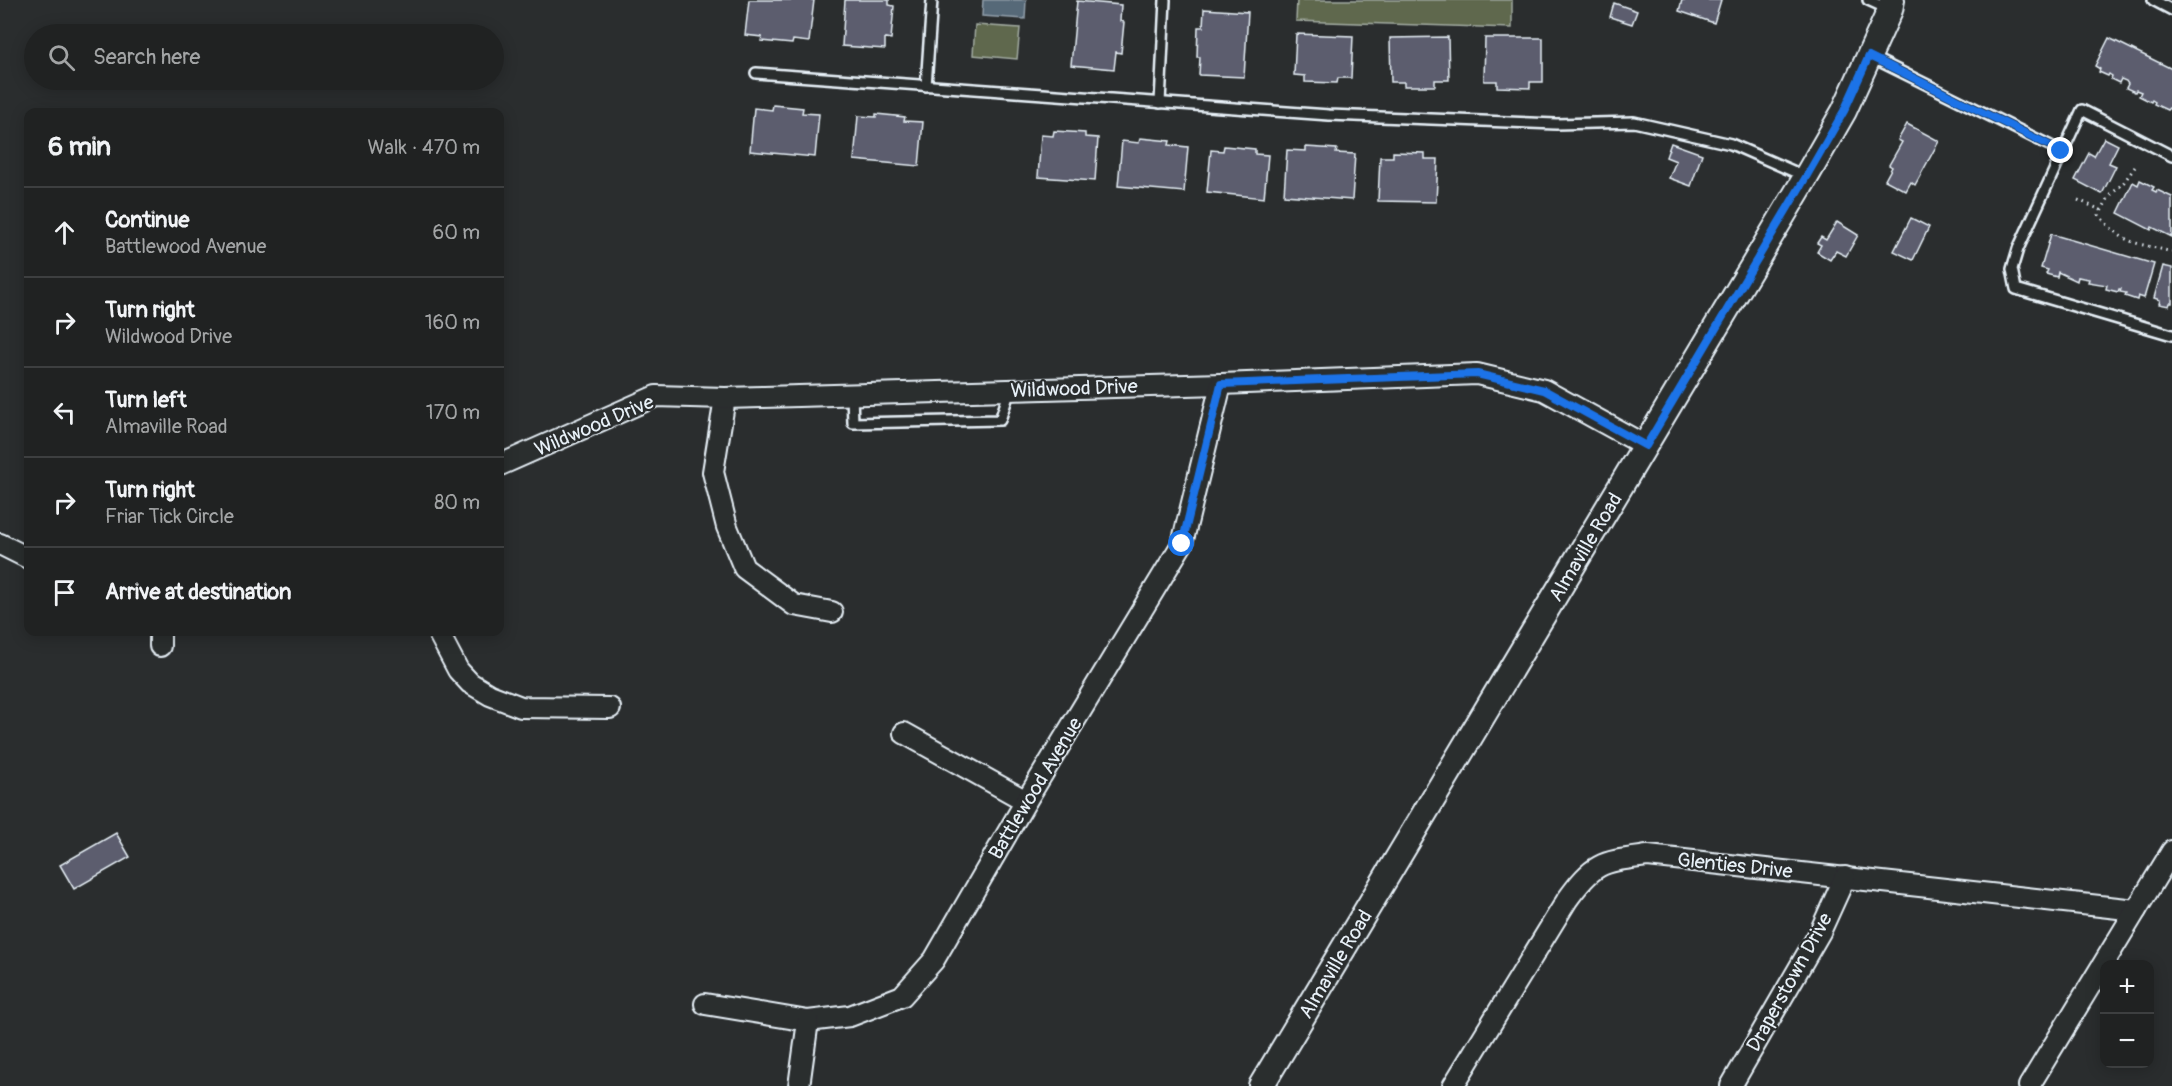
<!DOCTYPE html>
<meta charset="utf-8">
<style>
:root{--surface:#202222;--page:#282a2a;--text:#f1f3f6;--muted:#a2a4a5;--line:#3d3f40}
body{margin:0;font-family:Pangolin,sans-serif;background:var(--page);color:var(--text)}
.controls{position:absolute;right:18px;bottom:18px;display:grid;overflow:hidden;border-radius:12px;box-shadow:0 3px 15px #0003}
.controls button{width:54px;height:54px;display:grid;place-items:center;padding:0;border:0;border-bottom:2px solid var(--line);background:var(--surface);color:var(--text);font:30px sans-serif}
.stop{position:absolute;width:18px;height:18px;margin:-14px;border:4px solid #1a73e8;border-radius:50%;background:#fff}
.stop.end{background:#1a73e8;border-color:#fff;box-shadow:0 2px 6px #0008}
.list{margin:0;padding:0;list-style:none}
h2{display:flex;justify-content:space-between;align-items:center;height:78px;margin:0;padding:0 24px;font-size:26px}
h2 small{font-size:20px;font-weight:400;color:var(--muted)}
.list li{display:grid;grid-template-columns:39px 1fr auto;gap:18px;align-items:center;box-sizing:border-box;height:90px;padding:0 24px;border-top:2px solid var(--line)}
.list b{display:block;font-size:22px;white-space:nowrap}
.list p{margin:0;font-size:20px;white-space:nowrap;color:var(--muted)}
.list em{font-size:20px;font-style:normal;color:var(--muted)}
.icon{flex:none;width:33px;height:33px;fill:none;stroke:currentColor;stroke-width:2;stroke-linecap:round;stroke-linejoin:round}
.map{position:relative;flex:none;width:2172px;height:1086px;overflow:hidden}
.search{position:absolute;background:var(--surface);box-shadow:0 3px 15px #0003;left:24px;top:24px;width:480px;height:66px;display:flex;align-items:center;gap:15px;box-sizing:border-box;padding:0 21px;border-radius:33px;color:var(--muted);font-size:22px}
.panel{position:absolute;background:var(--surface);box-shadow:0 3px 15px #0003;left:24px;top:108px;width:480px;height:528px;border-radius:12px}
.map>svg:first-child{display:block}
.green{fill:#5e674d;stroke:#a3aca2;stroke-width:1.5}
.water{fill:#576978;stroke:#919fab;stroke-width:1.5}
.building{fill:#5b5d6e;stroke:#e8f1f8;stroke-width:1.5}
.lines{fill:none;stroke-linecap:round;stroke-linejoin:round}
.service-casing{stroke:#e8f1f8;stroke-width:14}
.minor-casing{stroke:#e8f1f8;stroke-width:24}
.tertiary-casing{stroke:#e8f1f8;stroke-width:28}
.path{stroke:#e8f1f8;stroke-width:3;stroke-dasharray:1.5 4.5;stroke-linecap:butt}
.service{stroke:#2a2d2e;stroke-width:9}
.minor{stroke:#2a2d2e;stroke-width:20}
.tertiary{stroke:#2a2d2e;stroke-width:24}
.route{stroke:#1a73e8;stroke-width:8}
.labels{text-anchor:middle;stroke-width:4.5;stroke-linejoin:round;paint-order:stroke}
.street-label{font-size:20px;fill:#e8f1f8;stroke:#2a2d2e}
</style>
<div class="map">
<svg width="2172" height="1086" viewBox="0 0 2172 1086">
<rect width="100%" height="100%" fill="#2a2d2e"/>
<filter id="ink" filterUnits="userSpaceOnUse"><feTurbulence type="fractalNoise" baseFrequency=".0167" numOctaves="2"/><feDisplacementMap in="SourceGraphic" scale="12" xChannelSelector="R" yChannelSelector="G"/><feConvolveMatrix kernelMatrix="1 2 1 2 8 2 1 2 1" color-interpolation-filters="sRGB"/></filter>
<g filter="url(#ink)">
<g class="green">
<path d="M1297,0h215v28l-216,-7z"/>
<path d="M975,25l45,3 -3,31 -44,-4z"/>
</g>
<path class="water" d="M983,0h43l-1,19 -43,-3z"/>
<g class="building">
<path d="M749,0h65l-5,42 -16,-2 -1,4 -31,-3 1,-4 -17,-2z"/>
<path d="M845,0h44v5l5,1 -3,33 -6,-1v11l-43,-3z"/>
<path d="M1682,0h39l-7,23 -35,-12z"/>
<path d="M1077,1l44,4 -1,16 4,1 -3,31 -5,-1 -2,17 -43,-4z"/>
<path d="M1614,3l23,8 -5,13 -22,-7z"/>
<path d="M1204,9l44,3 -4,65 -45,-2 1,-18h-3l1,-30h5z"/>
<path d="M1296,34l57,2 -2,42h-13l-1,5 -32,-1v-6l-11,-1z"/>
<path d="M1448,37l1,43h-14v6h-31v-4h-13l-1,-44z"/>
<path d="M1485,38h58v44h-13v6l-33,-1v-6h-13z"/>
<path d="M2109,38l63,31v41l-3,-2 -2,2 -13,-6 1,-2 -3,-2 -1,2 -12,-6 2,-4 -5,-2 -1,2 -9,-4 2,-4 -2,-3 -5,-2 -2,4 -8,-4 1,-3 -3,-2 -1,2 -9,-4 1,-3 -5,-3z"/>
<path d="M773,105l30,3 -1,5 17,1 -4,43 -65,-6 4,-43 18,2z"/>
<path d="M876,114l29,3 -1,4 19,1 -4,44 -65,-6 4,-44 18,1z"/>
<path d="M1907,124l32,17 -24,44 -4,-3 -5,9 -21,-11 7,-13 -3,-2 13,-23 -4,-2z"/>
<path d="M1054,131l31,2v4l13,1 -3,43 -57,-4 3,-42 12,1z"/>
<path d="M1140,138l30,3 -1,4 19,2 -4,45 -66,-6 4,-45 17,2z"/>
<path d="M2104,138l14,7 -9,18 7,3 -14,28 -27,-14 14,-27 5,3z"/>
<path d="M1671,143l31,11 -11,32 -22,-8 7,-17 -10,-4z"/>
<path d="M1224,146l31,3v5l13,1 -4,43 -57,-6 4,-42 12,1z"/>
<path d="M1306,147l31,2 -1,4 19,1 -3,46 -68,-5 3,-45 19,1z"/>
<path d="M1393,152l32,1v6h13l-2,43 -58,-1 2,-44h13z"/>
<path d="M2140,180l14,7 -2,3 4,2 1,-2 15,7v40l-20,-10 -1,3 -33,-17 15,-31 5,3z"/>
<path d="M1911,218l18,9 -16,33 -19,-9z"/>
<path d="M1837,222l21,13 -12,21 -10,-5 -6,9 -13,-8 4,-7 -4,-2 4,-6 5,3z"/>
<path d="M2051,234l103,30 -10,34 -6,-2 -1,4 -12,-4 1,-3 -6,-1 1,-3h-2l-1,3 -12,-3 1,-4 -19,-3 1,-3 -6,-1 -5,-1 -1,4 -19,-9 -1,5 -11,-3 2,-4 -7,-2z"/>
<path d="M2163,266l9,2v35h-2l-1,3 -10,-2 1,-4 -6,-2z"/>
<path d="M116,833l14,24 -56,32 -14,-24z"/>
</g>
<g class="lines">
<g class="service-casing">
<g id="service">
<path d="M1868,0l22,10"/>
<path d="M2153,0l19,10"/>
<path d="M1869,56l192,95"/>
<path d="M756,73l573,42 227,9 78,-2 97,22 73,32"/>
<path d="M926,86l6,-86"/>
<path d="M1160,103l5,-103"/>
<path d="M2172,156l-90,-46 -64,139 -6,20 4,20 156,46"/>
<path d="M852,395l1,28 147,-3 10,-30"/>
</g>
</g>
<g class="minor-casing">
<g id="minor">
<path d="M725,398l-12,74 14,55 17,41 50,37 38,7"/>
<path d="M500,465l156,-69 69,2 496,-14 256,-10 67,16 102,56"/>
<path d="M0,544l28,14"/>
<path d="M160,632v14"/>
<path d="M438,632l20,38 12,13 20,12 31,12 89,1"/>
<path d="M904,733l122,68"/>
<path d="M705,1004l103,17 42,-5 52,-20 32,-36 92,-159 156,-257 39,-160"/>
<path d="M799,1086l9,-65"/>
<path d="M1453,1086l114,-186c28,-39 35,-38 81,-44l488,54"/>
<path d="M1731,1086l89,-154 25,-55"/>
<path d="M2029,1086l143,-235"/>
</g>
</g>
<g class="tertiary-casing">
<path id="tertiary" d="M1261,1086l545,-909 38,-66 46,-101 2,-10"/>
</g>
<g class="path">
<path d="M2135,167l-11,15 -15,15 -10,18c25,31 37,27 73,37"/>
<path d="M2078,200l23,10"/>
</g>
<use href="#service" class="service"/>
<use href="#minor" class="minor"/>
<use href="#tertiary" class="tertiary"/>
</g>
</g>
<g class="lines" filter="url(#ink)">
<path class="route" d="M1182,544l39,-160 256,-10 67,16 102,56 160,-269 38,-66 25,-55 192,95"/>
</g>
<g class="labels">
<g class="street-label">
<text transform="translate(1074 388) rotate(-2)" y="7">Wildwood Drive</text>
<text transform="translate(594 425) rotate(-23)" y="7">Wildwood Drive</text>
<text transform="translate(1585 547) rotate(-59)" y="7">Almaville Road</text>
<text transform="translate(1035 788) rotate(-59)" y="7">Battlewood Avenue</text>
<text transform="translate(1735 865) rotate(6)" y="7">Glenties Drive</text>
<text transform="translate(1335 964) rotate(-59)" y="7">Almaville Road</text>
<text transform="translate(1789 982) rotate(-61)" y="7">Draperstown Drive</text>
</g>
</g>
</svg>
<div class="controls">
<button>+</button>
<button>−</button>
</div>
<div class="stop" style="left:1182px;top:544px"></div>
<div class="stop end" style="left:2061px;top:151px"></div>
<div class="search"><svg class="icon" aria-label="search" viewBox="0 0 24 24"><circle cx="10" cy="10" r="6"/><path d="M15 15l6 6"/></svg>Search here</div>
<section class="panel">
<h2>6 min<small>Walk · 470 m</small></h2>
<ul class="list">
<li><svg class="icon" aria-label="ahead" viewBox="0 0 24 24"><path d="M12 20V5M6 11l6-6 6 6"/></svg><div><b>Continue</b><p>Battlewood Avenue</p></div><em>60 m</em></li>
<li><svg class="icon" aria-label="right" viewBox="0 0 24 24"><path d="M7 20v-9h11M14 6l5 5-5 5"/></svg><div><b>Turn right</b><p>Wildwood Drive</p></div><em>160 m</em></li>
<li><svg class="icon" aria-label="left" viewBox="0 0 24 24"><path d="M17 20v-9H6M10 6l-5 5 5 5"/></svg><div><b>Turn left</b><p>Almaville Road</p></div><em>170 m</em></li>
<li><svg class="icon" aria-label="right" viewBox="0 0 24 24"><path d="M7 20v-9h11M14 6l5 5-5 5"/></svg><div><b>Turn right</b><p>Friar Tick Circle</p></div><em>80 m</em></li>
<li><svg class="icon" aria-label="arrive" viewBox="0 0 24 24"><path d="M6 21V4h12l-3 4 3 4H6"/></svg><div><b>Arrive at destination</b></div></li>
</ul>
</section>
</div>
